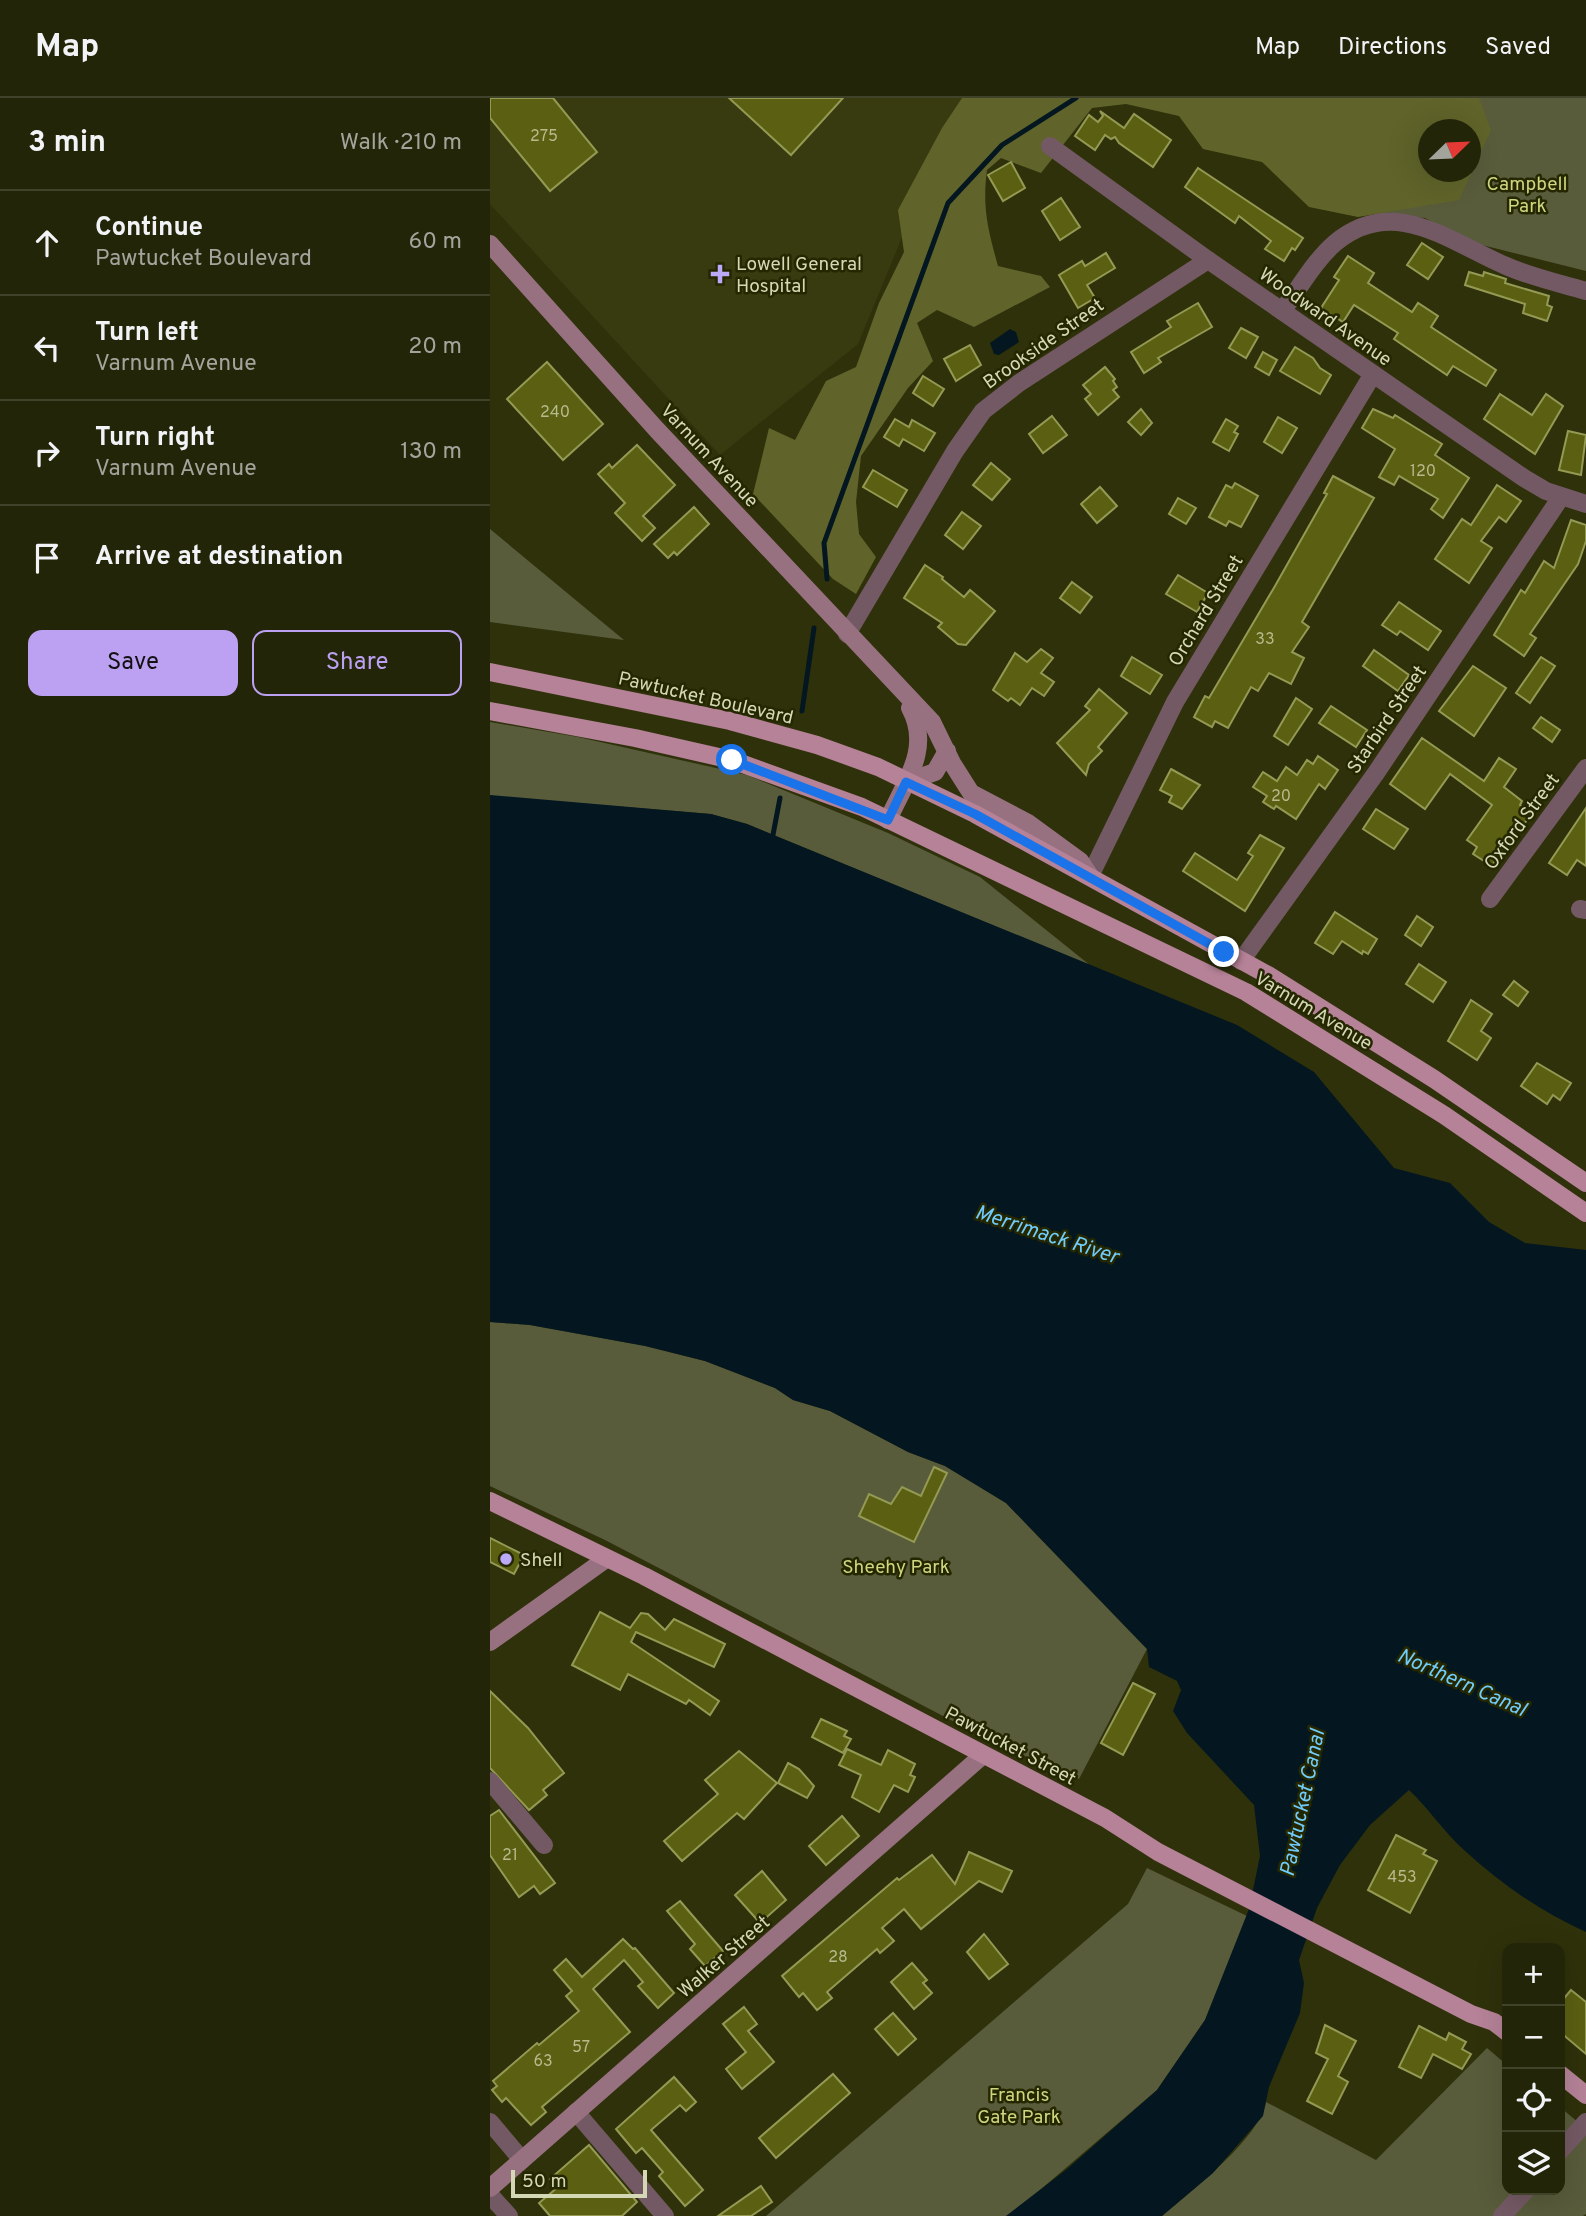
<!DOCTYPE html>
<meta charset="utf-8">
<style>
:root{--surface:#232508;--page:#2b2d12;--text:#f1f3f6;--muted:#a3a59c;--line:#404229;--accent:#bca0f2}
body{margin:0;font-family:Overpass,sans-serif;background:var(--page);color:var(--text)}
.controls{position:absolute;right:21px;bottom:21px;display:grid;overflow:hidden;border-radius:14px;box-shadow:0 7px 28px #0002}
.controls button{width:63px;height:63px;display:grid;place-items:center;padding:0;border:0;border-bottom:2px solid var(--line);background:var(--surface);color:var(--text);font:35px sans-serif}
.compass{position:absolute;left:928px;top:21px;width:63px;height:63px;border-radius:50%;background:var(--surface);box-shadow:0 7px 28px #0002;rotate:67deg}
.scale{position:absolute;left:21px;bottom:18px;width:136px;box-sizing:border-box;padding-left:7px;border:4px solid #d4d8b5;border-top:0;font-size:19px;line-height:24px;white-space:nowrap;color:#d4d8b5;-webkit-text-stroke:5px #252701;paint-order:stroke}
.stop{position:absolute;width:21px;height:21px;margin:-16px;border:5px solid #1a73e8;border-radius:50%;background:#fff}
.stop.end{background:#1a73e8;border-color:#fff;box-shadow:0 2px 7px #0008}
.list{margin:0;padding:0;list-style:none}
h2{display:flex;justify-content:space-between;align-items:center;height:91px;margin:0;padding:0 28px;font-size:30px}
h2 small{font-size:23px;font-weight:400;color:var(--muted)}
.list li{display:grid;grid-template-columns:46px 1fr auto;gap:21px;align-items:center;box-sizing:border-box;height:105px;padding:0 28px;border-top:2px solid var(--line)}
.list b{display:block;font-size:26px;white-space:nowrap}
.list p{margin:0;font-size:23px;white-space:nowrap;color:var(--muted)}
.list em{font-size:23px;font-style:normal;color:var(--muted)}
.actions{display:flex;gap:14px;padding:21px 28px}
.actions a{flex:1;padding:16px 0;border:2px solid var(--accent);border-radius:14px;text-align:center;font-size:24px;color:var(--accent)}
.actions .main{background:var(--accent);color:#111}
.icon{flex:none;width:38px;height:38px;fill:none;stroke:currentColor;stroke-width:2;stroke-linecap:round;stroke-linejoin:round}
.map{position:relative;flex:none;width:1096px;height:2118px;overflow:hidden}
header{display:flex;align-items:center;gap:42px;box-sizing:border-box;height:98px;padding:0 35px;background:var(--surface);border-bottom:2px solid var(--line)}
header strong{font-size:33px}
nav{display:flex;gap:38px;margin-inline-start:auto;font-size:24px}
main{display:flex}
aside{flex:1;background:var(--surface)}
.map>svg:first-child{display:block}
.built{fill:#383b0f}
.green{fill:#585c3b;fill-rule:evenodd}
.forest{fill:#60642a;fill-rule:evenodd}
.water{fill:#041720}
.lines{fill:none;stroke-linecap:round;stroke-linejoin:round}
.stream{stroke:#041720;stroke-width:5}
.building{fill:#5a5f12;stroke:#949a53;stroke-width:2}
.street{stroke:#735963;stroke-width:18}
.secondary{stroke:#987181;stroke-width:18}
.primary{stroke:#b58297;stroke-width:18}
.route{stroke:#1a73e8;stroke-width:9}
.poi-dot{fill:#baaaf7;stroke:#252701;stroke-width:2.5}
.labels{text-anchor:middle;stroke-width:5;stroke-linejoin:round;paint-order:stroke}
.number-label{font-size:16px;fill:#b6ba8c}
.park-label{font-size:19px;fill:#ced67f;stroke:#252701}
.poi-label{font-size:19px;fill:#d4d8b5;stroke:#252701;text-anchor:start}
.street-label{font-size:19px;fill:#d4d8b5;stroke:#252701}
.water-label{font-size:21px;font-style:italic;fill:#70ccfb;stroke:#252701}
</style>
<header>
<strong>Map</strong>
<nav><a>Map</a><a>Directions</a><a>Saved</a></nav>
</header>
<main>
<aside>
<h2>3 min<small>Walk · 210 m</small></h2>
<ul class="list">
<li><svg class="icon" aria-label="ahead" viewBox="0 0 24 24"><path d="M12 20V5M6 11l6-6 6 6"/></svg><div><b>Continue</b><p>Pawtucket Boulevard</p></div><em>60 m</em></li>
<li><svg class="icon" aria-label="left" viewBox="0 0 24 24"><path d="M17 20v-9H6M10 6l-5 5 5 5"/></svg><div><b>Turn left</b><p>Varnum Avenue</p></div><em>20 m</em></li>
<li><svg class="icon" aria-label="right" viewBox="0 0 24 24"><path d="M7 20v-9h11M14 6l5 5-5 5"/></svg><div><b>Turn right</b><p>Varnum Avenue</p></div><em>130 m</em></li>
<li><svg class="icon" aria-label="arrive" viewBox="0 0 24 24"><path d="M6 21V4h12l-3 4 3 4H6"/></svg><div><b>Arrive at destination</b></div></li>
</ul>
<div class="actions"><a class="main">Save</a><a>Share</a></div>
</aside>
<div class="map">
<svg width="1096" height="2118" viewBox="0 0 1096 2118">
<rect width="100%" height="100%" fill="#2f310b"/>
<path class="built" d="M0,0h524l-97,103 -59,143 -138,111 -230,-251z"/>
<g class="green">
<path d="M697,0h399v173l-116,-29 -45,-24 -68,-6zM939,32h42v42h-42z"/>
<path d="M0,431l134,111 -134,-18z"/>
<path d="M0,624l88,15 169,38 141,58 92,44 111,89 -344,-142 -36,-10 -221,-18z"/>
<path d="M0,1224l40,3 116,21 59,15 70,27 18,12 37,11 78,41 37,14 61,37 141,146 -68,130 -86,-37 -388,-202 -115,-54z"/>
<path d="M657,1770l100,48 -42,104 -48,70 -144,123 -7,3h-240l362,-312z"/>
<path d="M997,1950l20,17v125h53v-83l26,22v85l-3,2h-421c29,-25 97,-77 104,-114l110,58z"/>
</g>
<path class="forest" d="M472,0h517l12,32 -32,70 -101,17 -49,-10 -47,-45 -59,-13 -24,-33 -53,-12 -34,4 -51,65 -40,-15 -14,12c-5,37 1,60 11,96l43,10 9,11 -76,40 -37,-17 -20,13 16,38 -25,27 -47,68 -5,46 3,32 17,23 -20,37 -23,-15 -80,-85 16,-66 26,12 31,-59 30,-14 23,-64 25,-51 -6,-42 44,-82zM939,32h42v42h-42z"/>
<g class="water">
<path d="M520,231l6,3 3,10 -20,13 -5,-1 -4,-11z"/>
<path d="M0,697l221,19 36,10 490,201 77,47 80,96 56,15 39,39 36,21 61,7v682c-45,-20 -85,-48 -122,-82 -20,-18 -35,-41 -55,-60l-39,35 -30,40 -23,43 -18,52 5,23 -4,30 -31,74 -6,29 -50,57 -51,43h-156l61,-47 90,-79 48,-70 44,-111 11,-53 -6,-51 -67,-72 -14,-22 8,-21 -4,-9 -28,-14 -2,-18 -141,-146 -61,-37 -37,-14 -78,-41 -37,-11 -18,-12 -70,-27 -60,-15 -115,-21 -40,-3z"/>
</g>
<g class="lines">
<g class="stream">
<path d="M337,481l-3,-36 124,-340 54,-58 74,-47"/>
<path d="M312,613l12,-83"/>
<path d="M282,742l8,-42"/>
</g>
</g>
<g class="building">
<path d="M0,0h63l44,54 -47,39 -60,-73z"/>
<path d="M239,0h114l-52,57z"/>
<path d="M610,13l24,17 10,-14 37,26 -18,27 -34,-24 -4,-6 -4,2 -6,-4 -10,15 -20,-14 14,-21 9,7 5,-6z"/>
<path d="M521,64l14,26 -22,13 -15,-26z"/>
<path d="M708,70l105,70 -8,12 -3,-2 -8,13 -19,-12 6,-8 -32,-25 -4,7 -50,-36z"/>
<path d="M571,100l19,29 -20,13 -18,-29z"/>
<path d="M932,145l21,14 -15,22 -21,-14z"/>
<path d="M616,155l9,15 -28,17 8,13 -17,10 -19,-33 23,-14 3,5z"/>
<path d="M858,158l26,17 -6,10 44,29 6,-9 20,13 -7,11 65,43 -10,16 -33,-20 -6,9 -53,-36 4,-6 -44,-28 -11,17 -22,-14 18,-28 -5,-3z"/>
<path d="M979,174l14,4 1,-4 22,7 -1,4 44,13 -2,9 5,2 -5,14 -24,-8 2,-9 -60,-19z"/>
<path d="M708,205l14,24 -54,31 3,4 -17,11 -13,-21 40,-25 -4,-6z"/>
<path d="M751,230l17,9 -12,21 -17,-10z"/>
<path d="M480,247l11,20 -25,16 -12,-22z"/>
<path d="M805,249l18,11 7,10 11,7 -11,19 -40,-23z"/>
<path d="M773,254l14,8 -8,15 -14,-8z"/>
<path d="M57,264l56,62 -40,36 -56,-61z"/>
<path d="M615,269l10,12 -2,2 4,6 -4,3 6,7 -21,18 -13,-16 6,-5 -8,-9z"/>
<path d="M433,278l21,13 -11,17 -20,-13z"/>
<path d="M1010,296l32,21 14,-21 17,12 -28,48 -51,-35z"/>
<path d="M651,311l11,14 -11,12 -13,-13z"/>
<path d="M883,311l20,9 2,-3 47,29 -7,11 34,23 -26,40 -12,-9 7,-10 -39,-23 -5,9 -15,-8 16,-28 -33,-21z"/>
<path d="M562,318l15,19 -24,18 -14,-19z"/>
<path d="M788,319l19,11 -15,25 -18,-11z"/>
<path d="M405,321l14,8 3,-7 23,13 -11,18 -21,-12 -4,7 -15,-9z"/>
<path d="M736,321l12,7 -4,6 4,2 -9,17 -16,-9z"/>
<path d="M1078,333l18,4 -5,40 -22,-5z"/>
<path d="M147,347l38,40 -32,31 12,12 -13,13 -27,-28 10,-10 -27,-29 11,-10 3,4z"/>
<path d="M501,365l19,16 -18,21 -19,-15z"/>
<path d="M383,372l34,20 -10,17 -34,-20z"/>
<path d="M843,378l41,22 -72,124 7,5 -17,25 12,6 -13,26 -22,-11 -11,18 -7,-4 -23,41 -13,-7 -3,6 -18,-10 11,-21 4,2 66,-112 52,-92 -3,-1z"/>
<path d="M745,385l23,13 -17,31 -12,-6 -3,5 -17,-9 17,-32 6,3z"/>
<path d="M1007,387l24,16 -15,21 -7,-5 -18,24 11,7 -23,35 -34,-24 27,-40 9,6z"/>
<path d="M610,389l17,19 -20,17 -16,-19z"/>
<path d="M688,400l18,10 -10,16 -17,-10z"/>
<path d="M204,409l15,17 -32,31 -3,-3 -6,6 -14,-14z"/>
<path d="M472,414l19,14 -18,23 -18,-14z"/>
<path d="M1081,422l15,5v16l-8,23 -48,70 6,4 -12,18 -30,-21 27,-45 4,3 19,-32 10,7z"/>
<path d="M435,467l18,12 -1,2 22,18 6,-7 25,21 -29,34 -8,-1 -20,-17 4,-4 -38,-25z"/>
<path d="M688,477l30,18 -11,19 -31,-18z"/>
<path d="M582,484l20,15 -12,16 -20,-15z"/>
<path d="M909,504l42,29 -13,19 -28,-19 -3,4 -15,-10z"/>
<path d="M551,551l12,9 -12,15 13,9 -10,14 -12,-8 -12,17 -9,-7 -3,3 -15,-11 22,-37 12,9z"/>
<path d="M884,552l35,25 -11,16 -35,-25z"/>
<path d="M642,559l30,18 -12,19 -29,-18z"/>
<path d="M1051,559l14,9 -25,37 -14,-10z"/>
<path d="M983,568l33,22 -32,48 -35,-25z"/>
<path d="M609,591l28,24 -29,34 4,4 -13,13 -3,11 -29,-32 33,-33 -5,-4z"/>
<path d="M806,600l16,11 -24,36 -14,-9z"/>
<path d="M841,608l36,24 -11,17 -37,-24z"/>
<path d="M1051,619l19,13 -8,12 -19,-14z"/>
<path d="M932,640l62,43 15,-23 17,11 -12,18 18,14 -2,4 11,9 -11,16 -4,-3 -24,39 -19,-12 4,-7 -10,-7 25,-35 -42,-31 -25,35 -35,-25z"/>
<path d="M828,658l20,14 -13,19 -6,-5 -23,35 -20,-13 -2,3 -11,-7 4,-6 -14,-9 10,-15 14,9 9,-14 11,8 10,-15 6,4z"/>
<path d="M681,671l29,16 -18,24 -13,-7 3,-6 -12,-6z"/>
<path d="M1096,710v58l-9,-6 -10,15 -18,-12z"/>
<path d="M886,711l32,20 -14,20 -31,-20z"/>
<path d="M770,737l24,13 -39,63 -62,-40 12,-18 42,27 16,-24 -5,-3z"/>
<path d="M845,814l42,27 -9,15 -5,-3 -1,3 -20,-13 -9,13 -18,-11z"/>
<path d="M927,818l16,11 -12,19 -16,-11z"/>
<path d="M929,866l27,18 -13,20 -27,-18z"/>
<path d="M1024,883l14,11 -10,14 -15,-11z"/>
<path d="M981,902l21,14 -11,17 10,7 -14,22 -29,-19z"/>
<path d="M1047,965l34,20 -11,17 -7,-5 -6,9 -26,-18z"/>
<path d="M444,1369l13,6 -33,69 -55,-26 10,-22 22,10 11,-17 19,9z"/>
<path d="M0,1440l34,17 -10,19 -24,-12z"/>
<path d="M110,1514l30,16 11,-15 7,1 17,16 9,-11 51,25 -11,23 -78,-35 -5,10 88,59 -9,14 -21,-15 -3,4 -58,-30 -8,16 -48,-25z"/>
<path d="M643,1585l22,11 -32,61 -22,-12z"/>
<path d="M0,1593l38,37 36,45 -21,17 4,5 -18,15 -39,-42z"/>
<path d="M331,1621l26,12 -3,5 7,3 -8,14 -31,-16z"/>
<path d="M357,1651l34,16 7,-15 27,14 -5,11 5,2 -7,15 -14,-7 -15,27 -27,-15 9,-22 -22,-10z"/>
<path d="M249,1653l38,32 -33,36 -7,-6 -55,48 -18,-20 54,-47 -13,-14z"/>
<path d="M298,1665l11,6 15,17 -7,12 -29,-15z"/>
<path d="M9,1712l56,73 -15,11 -6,-8 -15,11 -29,-42v-39z"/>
<path d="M352,1718l17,20 -33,29 -17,-19z"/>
<path d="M906,1737l30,15 -3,4 14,7 -27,52 -42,-23z"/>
<path d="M479,1754l43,19 -10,21 -23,-11 -58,48 -17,-20 -22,19 12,13 -14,12 -3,-4 -50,43 5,6 -15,12 -14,-17 -4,4 -17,-21 115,-98 2,2 33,-25 23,29z"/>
<path d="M272,1773l24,29 -26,23 -25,-28z"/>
<path d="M190,1803l43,50 -18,15 -15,-17 5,-5 -28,-33z"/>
<path d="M494,1836l24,30 -19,15 -22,-27z"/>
<path d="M133,1841l10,10 2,-1 39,45 -16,15 -20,-22 5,-4 -19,-22 -31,29 37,43 -88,75 4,5 -15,13 -25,-27 -4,4 -10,-12 5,-4 -4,-5 44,-38 2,2 40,-34 -13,-15 6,-5 -18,-21 12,-11 16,18z"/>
<path d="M422,1865l15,17 -4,3 9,10 -18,16 -23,-27z"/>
<path d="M1081,1892l15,12v52l-26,-22v-29z"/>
<path d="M254,1909l13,17 -9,7 26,31 -32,27 -16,-20 20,-17 -23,-28z"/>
<path d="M403,1915l23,26 -18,16 -23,-26z"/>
<path d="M835,1927l31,16 -18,35 10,6 -16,32 -25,-13 21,-42 -12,-6z"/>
<path d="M929,1928l27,14 3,-7 17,9 -4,7 9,5 -9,15 -29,-15 -12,24 -22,-11z"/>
<path d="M343,1976l17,19 -74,65 -17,-20z"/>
<path d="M184,1979l22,25 -10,9 -6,-6 -29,25 52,60 -18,16 -26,-30 4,-4 -21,-24 -6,5 -20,-24z"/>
<path d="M99,2047l48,57 -15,14h-72l-11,-13 19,-16 -8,-8z"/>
<path d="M271,2088l11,16 -21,14h-33z"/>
</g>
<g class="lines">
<g class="street">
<path d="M560,48l158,114 316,218 22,13 40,13"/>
<path d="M792,213c17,-22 32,-50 53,-68 59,-49 115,-1 169,22 26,12 55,18 82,26"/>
<path d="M357,536l108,-183 28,-40 36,-28 189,-123"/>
<path d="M600,778l85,-174 198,-328"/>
<path d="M1000,801l96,-131"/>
<path d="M1090,811l6,1"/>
<path d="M751,863l135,-188 185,-276"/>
<path d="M0,1683l54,64"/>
<path d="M86,2014l89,104"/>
<path d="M0,2024l32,38"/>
<path d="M1070,2053l26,-29"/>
<path d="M0,2097l19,21"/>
<path d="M1012,2118l24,-26"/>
</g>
<g class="secondary">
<path d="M0,146l167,186 275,292 20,41 19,30 57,30 52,38 10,15"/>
<path d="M416,684l29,-10 12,-21"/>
<path d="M398,722c17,-38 44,-72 22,-112"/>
<path d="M0,1544l116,-83"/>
<path d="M0,2090l493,-433"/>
</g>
<g class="primary">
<path d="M0,574l240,49 87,24 61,22 97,47 293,161 166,104 152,104"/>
<path d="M0,613l145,27 97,22 130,47 384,185 198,123 142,98"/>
<path d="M0,1403l154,75 167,88 294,154 53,34 313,162 23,8 13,10"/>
<path d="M1070,1976l26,21"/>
</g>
</g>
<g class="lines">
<path class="route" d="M242,662l156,60 18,-38 69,32 249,138"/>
</g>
<g class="poi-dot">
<path d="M226.5 165.5h7v7h7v7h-7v7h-7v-7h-7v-7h7z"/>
<circle cx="16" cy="1461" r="7"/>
</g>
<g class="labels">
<g class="number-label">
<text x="54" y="43">275</text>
<text x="65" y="319">240</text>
<text x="933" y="378">120</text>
<text x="775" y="546">33</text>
<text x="791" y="703">20</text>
<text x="20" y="1762">21</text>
<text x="912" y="1784">453</text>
<text x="348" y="1864">28</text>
<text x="91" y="1954">57</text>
<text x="53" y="1968">63</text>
</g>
<g class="park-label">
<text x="1037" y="92">Campbell<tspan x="1037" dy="22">Park</tspan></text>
<text x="406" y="1475">Sheehy Park</text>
<text x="529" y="2003">Francis<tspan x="529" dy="22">Gate Park</tspan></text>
</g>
<g class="poi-label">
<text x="246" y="172">Lowell General<tspan x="246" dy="22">Hospital</tspan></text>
<text x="30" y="1468">Shell</text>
</g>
<g class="street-label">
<text transform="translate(836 218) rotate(35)" y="7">Woodward Avenue</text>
<text transform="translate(553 245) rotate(-35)" y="7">Brookside Street</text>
<text transform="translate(220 357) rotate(47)" y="7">Varnum Avenue</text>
<text transform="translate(715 512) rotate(-59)" y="7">Orchard Street</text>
<text transform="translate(216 599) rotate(13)" y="7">Pawtucket Boulevard</text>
<text transform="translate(896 621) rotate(-56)" y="7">Starbird Street</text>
<text transform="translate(1031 723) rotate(-54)" y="7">Oxford Street</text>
<text transform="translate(824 912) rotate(31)" y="7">Varnum Avenue</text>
<text transform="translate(521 1647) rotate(28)" y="7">Pawtucket Street</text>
<text transform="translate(233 1858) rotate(-41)" y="7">Walker Street</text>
</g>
<g class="water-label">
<text transform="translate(557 1136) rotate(18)" y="7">Merrimack River</text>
<text transform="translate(972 1584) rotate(24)" y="7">Northern Canal</text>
<text transform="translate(812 1705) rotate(-78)" y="7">Pawtucket Canal</text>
</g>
</g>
</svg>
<div class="controls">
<button>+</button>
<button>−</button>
<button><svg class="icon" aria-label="locate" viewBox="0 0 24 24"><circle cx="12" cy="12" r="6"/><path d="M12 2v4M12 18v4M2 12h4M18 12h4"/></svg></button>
<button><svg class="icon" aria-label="layers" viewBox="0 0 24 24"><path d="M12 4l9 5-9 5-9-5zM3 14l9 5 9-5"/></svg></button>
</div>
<svg class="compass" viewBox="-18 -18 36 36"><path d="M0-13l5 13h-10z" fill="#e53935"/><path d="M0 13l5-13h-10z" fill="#a3a59c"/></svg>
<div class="scale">50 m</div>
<div class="stop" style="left:242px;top:662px"></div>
<div class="stop end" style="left:734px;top:854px"></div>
</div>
</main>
